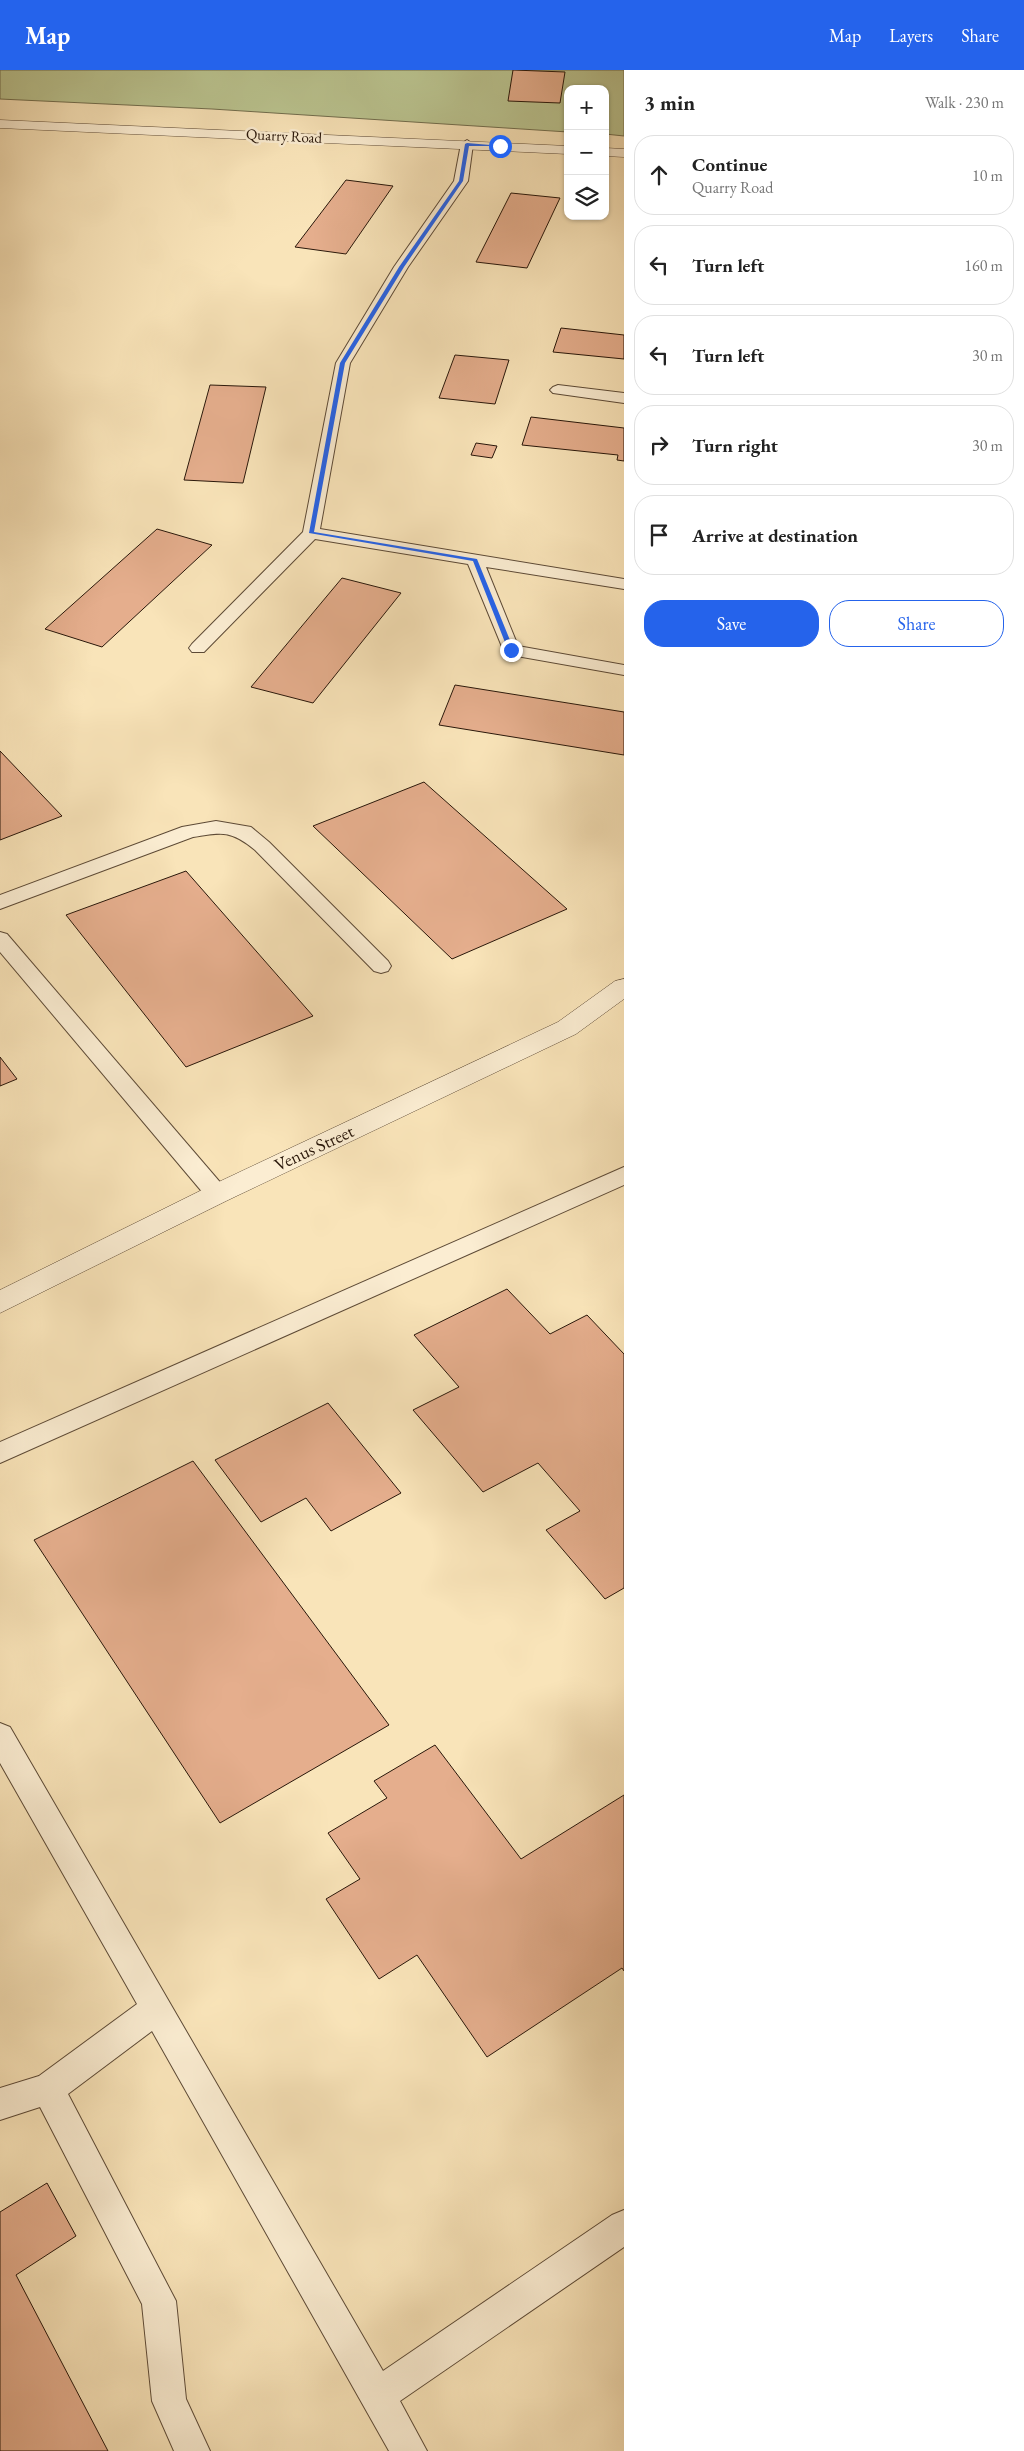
<!DOCTYPE html>
<meta charset="utf-8">
<style>
:root{--surface:#fff;--page:#f6f6f6;--text:#222;--muted:#767676;--line:#e0e0e0;--accent:#2563eb}
body{margin:0;font-family:"EB Garamond",serif;background:var(--page);color:var(--text)}
.controls{position:absolute;right:15px;top:15px;display:grid;overflow:hidden;border-radius:10px;box-shadow:0 1px 4px #0004}
.controls button{width:45px;height:45px;display:grid;place-items:center;padding:0;border:0;border-bottom:1px solid var(--line);background:var(--surface);color:var(--text);font:25px sans-serif}
.stop{position:absolute;width:15px;height:15px;margin:-11px;border:4px solid #2563eb;border-radius:50%;background:#fff}
.stop.end{background:#2563eb;border-color:#fff;box-shadow:0 1px 5px #0008}
.list{margin:0;padding:0;list-style:none}
h2{display:flex;justify-content:space-between;align-items:center;height:65px;margin:0;padding:0 20px;font-size:21px}
h2 small{font-size:16px;font-weight:400;color:var(--muted)}
.list li{display:grid;grid-template-columns:32px 1fr auto;gap:15px;align-items:center;box-sizing:border-box;height:80px;margin:0 10px 10px;padding:0 10px;border:1px solid var(--line);border-radius:20px}
.list b{display:block;font-size:19px;white-space:nowrap}
.list p{margin:0;font-size:16px;white-space:nowrap;color:var(--muted)}
.list em{font-size:16px;font-style:normal;color:var(--muted)}
.actions{display:flex;gap:10px;padding:15px 20px}
.actions a{flex:1;padding:11px 0;border:1px solid var(--accent);border-radius:20px;text-align:center;font-size:18px;color:var(--accent)}
.actions .main{background:var(--accent);color:#fff}
.icon{flex:none;width:28px;height:28px;fill:none;stroke:currentColor;stroke-width:2;stroke-linecap:round;stroke-linejoin:round}
.map{position:relative;flex:none;width:624px;height:2381px;overflow:hidden}
header{display:flex;align-items:center;gap:30px;box-sizing:border-box;height:70px;padding:0 25px;background:var(--accent);color:#fff}
header strong{font-size:24px}
nav{display:flex;gap:28px;margin-inline-start:auto;font-size:18px}
main{display:flex}
aside{flex:1;background:var(--surface)}
.map>svg:first-child{display:block}
.green{fill:#bbc591;stroke:#726e4e}
.building{fill:#e5ae8d;stroke:#29170a}
.lines{fill:none;stroke-linecap:round;stroke-linejoin:round}
.service-casing{stroke:#5d4a36;stroke-width:2}
.minor-casing{stroke:#5d4a36;stroke-width:1}
.tertiary-casing{stroke:#5d4a36;stroke-width:1}
.service{fill:#fbedd2;fill-rule:evenodd}
.minor{fill:#fbedd2;fill-rule:evenodd}
.tertiary{fill:#fbedd2;fill-rule:evenodd}
.route{fill:#2563eb}
.labels{text-anchor:middle;stroke-width:5;stroke-linejoin:round;paint-order:stroke}
.far-street-label{font-size:15px;fill:#29170a;stroke:#fbedd2}
.street-label{font-size:18px;fill:#29170a;stroke:#fbedd2}
</style>
<header>
<strong>Map</strong>
<nav><a>Map</a><a>Layers</a><a>Share</a></nav>
</header>
<main>
<div class="map">
<svg width="624" height="2381" viewBox="0 0 624 2381">
<rect width="100%" height="100%" fill="#f9e4b9"/>
<filter id="stains"><feTurbulence type="fractalNoise" baseFrequency=".004" numOctaves="4"/><feColorMatrix values="0 0 0 0 .2 0 0 0 0 .09 0 0 0 0 .02 0 0 0 .5 -.17"/></filter>
<radialGradient id="worn" r=".72"><stop offset=".6" stop-color="#630" stop-opacity="0"/><stop offset="1" stop-color="#630" stop-opacity=".3"/></radialGradient>
<path class="green" d="M0,0h624v66l-19,-2v-45h-37v43l-356,-23 -212,-10z"/>
<g class="building">
<path d="M513,0l52,2 -5,31 -52,-2z"/>
<path d="M346,110l47,6 -47,68 -51,-7z"/>
<path d="M511,123l49,5 -33,70 -51,-6z"/>
<path d="M561,258l63,7v24l-71,-7z"/>
<path d="M455,285l54,5 -14,44 -56,-6z"/>
<path d="M210,315l56,2 -23,96 -59,-3z"/>
<path d="M531,347l93,11v33l-7,-1 1,-5 -96,-10z"/>
<path d="M476,373l21,3 -5,12 -21,-3z"/>
<path d="M157,459l55,16 -110,102 -57,-18z"/>
<path d="M342,508l59,15 -88,110 -62,-16z"/>
<path d="M455,615l169,27v43l-185,-30z"/>
<path d="M0,681l62,65 -62,24z"/>
<path d="M424,712l143,127 -115,50 -139,-133z"/>
<path d="M186,801l127,145 -127,51 -120,-152z"/>
<path d="M0,987l17,22 -17,7z"/>
<path d="M507,1219l43,45 37,-19 37,39v234l-19,11 -59,-69 34,-19 -42,-48 -55,29 -70,-82 46,-23 -45,-52z"/>
<path d="M328,1333l73,90 -70,38 -25,-33 -45,24 -46,-62z"/>
<path d="M193,1391l196,264 -169,98 -186,-283z"/>
<path d="M435,1675l86,114 103,-64v176l-2,-3 -135,89 -70,-102 -38,24 -53,-80 34,-20 -32,-46 59,-35 -13,-17z"/>
<path d="M47,2113l29,53 -60,39 92,176h-108v-239z"/>
</g>
<g class="lines">
<g class="service-casing">
<g id="service">
<path d="M467,70l6,4 -5,37 -60,86 -58,96 -30,166 304,50v10l-138,-22 32,79 106,19v10l-119,-21 -37,-90 -153,-25 -111,113h-12l-3,-4 3,-4 111,-112 33,-169 58,-96 60,-86 7,-37z"/>
<path d="M558,315l66,8v10l-71,-10 -3,-3 3,-3z"/>
<path d="M216,751l35,6 18,15 119,119 3,5 -3,5 -7,2 -7,-2 -119,-121c-24,-20 -33,-18 -62,-13l-193,72v-14l182,-68z"/>
<path d="M0,862l7,2 218,254 4,6 -4,6 -8,2 -8,-2 -209,-248z"/>
<path d="M624,1097v18l-624,278v-21z"/>
<path d="M0,1653l10,4 373,644 229,-156 12,-5v37l-224,154 27,50h-38l-237,-420 -84,63 108,207 10,98 24,52h-36l-22,-50 -10,-97 -102,-197 -40,13v-32l39,-12 98,-72 -137,-241z"/>
</g>
</g>
<g class="minor-casing">
<path id="minor" d="M624,909v20l-48,35 -350,167 -226,112v-23l208,-103 350,-165 57,-41z"/>
</g>
<g class="tertiary-casing">
<g id="tertiary">
<path d="M0,50l568,26v8l-568,-26z"/>
<path d="M605,78l19,1v8l-19,-1z"/>
</g>
</g>
<use href="#service" class="service"/>
<use href="#minor" class="minor"/>
<use href="#tertiary" class="tertiary"/>
</g>
<path class="route" d="M467,73l35,3h-33l-6,35 -59,86 -59,96 -31,169 163,27 37,91 -3,1 -3,-1 -35,-89 -164,-28 31,-170 59,-96 60,-86 6,-37z"/>
<g class="labels">
<g class="far-street-label">
<text transform="translate(284 66) rotate(3)" y="5">Quarry Road</text>
</g>
<g class="street-label">
<text transform="translate(314 1078) rotate(-25)" y="6">Venus Street</text>
</g>
</g>
<rect width="100%" height="100%" filter="url(#stains)"/>
<rect width="100%" height="100%" fill="url(#worn)"/>
</svg>
<div class="controls">
<button>+</button>
<button>−</button>
<button><svg class="icon" aria-label="layers" viewBox="0 0 24 24"><path d="M12 4l9 5-9 5-9-5zM3 14l9 5 9-5"/></svg></button>
</div>
<div class="stop" style="left:500px;top:76px"></div>
<div class="stop end" style="left:511px;top:580px"></div>
</div>
<aside>
<h2>3 min<small>Walk · 230 m</small></h2>
<ul class="list">
<li><svg class="icon" aria-label="ahead" viewBox="0 0 24 24"><path d="M12 20V5M6 11l6-6 6 6"/></svg><div><b>Continue</b><p>Quarry Road</p></div><em>10 m</em></li>
<li><svg class="icon" aria-label="left" viewBox="0 0 24 24"><path d="M17 20v-9H6M10 6l-5 5 5 5"/></svg><div><b>Turn left</b></div><em>160 m</em></li>
<li><svg class="icon" aria-label="left" viewBox="0 0 24 24"><path d="M17 20v-9H6M10 6l-5 5 5 5"/></svg><div><b>Turn left</b></div><em>30 m</em></li>
<li><svg class="icon" aria-label="right" viewBox="0 0 24 24"><path d="M7 20v-9h11M14 6l5 5-5 5"/></svg><div><b>Turn right</b></div><em>30 m</em></li>
<li><svg class="icon" aria-label="arrive" viewBox="0 0 24 24"><path d="M6 21V4h12l-3 4 3 4H6"/></svg><div><b>Arrive at destination</b></div></li>
</ul>
<div class="actions"><a class="main">Save</a><a>Share</a></div>
</aside>
</main>
